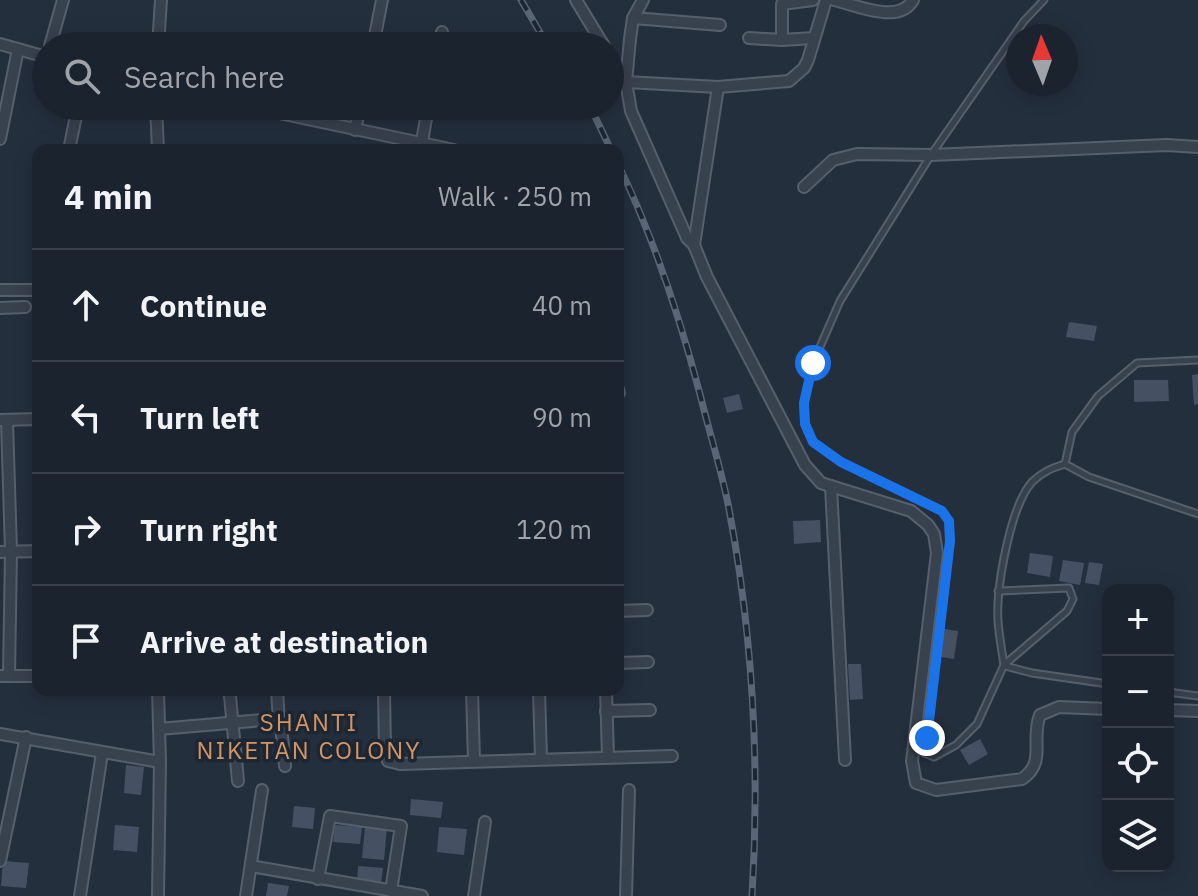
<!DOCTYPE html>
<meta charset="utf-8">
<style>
:root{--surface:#1b232e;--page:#282f3a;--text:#f1f3f6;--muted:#a0a4aa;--line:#39404a}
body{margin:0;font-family:"IBM Plex Sans",sans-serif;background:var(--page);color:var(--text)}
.controls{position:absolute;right:24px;bottom:24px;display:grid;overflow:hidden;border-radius:16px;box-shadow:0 4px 20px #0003}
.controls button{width:72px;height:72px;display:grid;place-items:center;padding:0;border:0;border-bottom:2px solid var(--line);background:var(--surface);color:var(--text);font:40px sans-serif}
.compass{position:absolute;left:1006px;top:24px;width:72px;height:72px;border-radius:50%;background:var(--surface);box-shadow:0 4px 20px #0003;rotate:358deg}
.stop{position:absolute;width:24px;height:24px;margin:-18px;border:6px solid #1a73e8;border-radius:50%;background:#fff}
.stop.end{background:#1a73e8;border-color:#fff;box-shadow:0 2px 8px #0008}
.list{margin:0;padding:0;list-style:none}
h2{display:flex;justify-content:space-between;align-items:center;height:104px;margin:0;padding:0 32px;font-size:34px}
h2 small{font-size:26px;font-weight:400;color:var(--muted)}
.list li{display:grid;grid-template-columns:52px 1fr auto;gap:24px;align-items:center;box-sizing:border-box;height:112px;padding:0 32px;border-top:2px solid var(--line)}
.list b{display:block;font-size:30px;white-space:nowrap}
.list em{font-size:26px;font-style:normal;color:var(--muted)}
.icon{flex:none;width:44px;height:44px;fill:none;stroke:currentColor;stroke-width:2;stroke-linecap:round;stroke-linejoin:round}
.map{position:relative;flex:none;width:1198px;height:896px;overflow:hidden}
.search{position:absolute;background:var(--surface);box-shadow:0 4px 20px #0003;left:32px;top:32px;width:592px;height:88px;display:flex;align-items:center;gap:20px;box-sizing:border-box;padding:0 28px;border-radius:44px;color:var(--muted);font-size:30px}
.panel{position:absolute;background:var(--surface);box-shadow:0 4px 20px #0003;left:32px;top:144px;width:592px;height:552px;border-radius:16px}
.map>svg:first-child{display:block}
.building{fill:#455162}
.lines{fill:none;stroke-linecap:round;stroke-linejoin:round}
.lane-casing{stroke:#565f6c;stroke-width:9}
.street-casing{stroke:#565f6c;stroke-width:14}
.lane{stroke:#38414e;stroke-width:5}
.street{stroke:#38414e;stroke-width:10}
.rail-casing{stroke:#5a6575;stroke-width:7}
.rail{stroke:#1d2633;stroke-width:4;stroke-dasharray:12;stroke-linecap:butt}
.route{stroke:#1a73e8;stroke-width:10}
.labels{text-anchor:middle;stroke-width:7;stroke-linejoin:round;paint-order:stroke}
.neighbourhood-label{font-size:24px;letter-spacing:2px;fill:#d59563;stroke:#1d2633}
</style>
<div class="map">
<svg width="1198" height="896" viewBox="0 0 1198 896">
<rect width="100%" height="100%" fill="#242f3e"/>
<g class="building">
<path d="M1069,322l28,4 -3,15 -28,-4z"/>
<path d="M1198,374v30l-4,1 -2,-30z"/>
<path d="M1134,380h34l1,21 -35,1z"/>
<path d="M739,394l4,15 -16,4 -4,-15z"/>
<path d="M820,520l1,22 -27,2 -1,-23z"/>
<path d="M1030,553l23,3 -3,21 -23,-4z"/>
<path d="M1063,560l21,3 -4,22 -21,-4z"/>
<path d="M1089,562l14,2 -4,21 -14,-2z"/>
<path d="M938,628l20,3 -4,28 -19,-3z"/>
<path d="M848,664h13l2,35 -13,1z"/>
<path d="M980,739l8,15 -19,11 -9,-15z"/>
<path d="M126,765l18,2 -3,28 -17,-2z"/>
<path d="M411,799l32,3 -2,16 -31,-3z"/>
<path d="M294,806l21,2 -2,21 -21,-2z"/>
<path d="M115,825l24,2 -2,25 -24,-2z"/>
<path d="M335,825l27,2 -2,17 -27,-2z"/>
<path d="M365,827l22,1 -3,32 -22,-2z"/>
<path d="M439,827l28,2 -3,26 -27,-3z"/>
<path d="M3,861l26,2 -3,25 -25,-2z"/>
<path d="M358,866l25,2 -2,16 -24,-2z"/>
<path d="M268,883l21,3 -2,10h-21z"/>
</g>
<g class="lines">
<g class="lane-casing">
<g id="lane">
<path d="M1065,464l7,-32 26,-36 39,-33 61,-3"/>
<path d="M998,591l71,-3 4,11 -6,12 -63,54 -27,59 -21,21 -22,12 -10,-4 26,-212 -1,-20 -7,-10 -101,-49 -28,-20 -8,-18 -1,-21 9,-40 27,-62 91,-146 93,-134 20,-21"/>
<path d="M1004,665c-2,-14 -5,-29 -6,-44 -2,-33 12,-114 34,-139 10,-10 20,-14 33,-18l24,13 109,37"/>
<path d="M1005,666l27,7 76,11"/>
<path d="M1168,692l30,4"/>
</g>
</g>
<g class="street-casing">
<g id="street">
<path d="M576,0l28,46"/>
<path d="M643,0l-10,18 -3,21 -4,43 5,29 56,127 7,7 13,32 98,188 16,18 90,28 17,14 6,9 3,19 -25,208 4,22 20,7 86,-11c25,-17 8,-39 18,-64l19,-8 49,2"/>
<path d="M834,0c22,5 65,25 79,0"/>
<path d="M633,18l87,7"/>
<path d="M749,38l33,2v-36l31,-4"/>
<path d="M782,40l32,-2"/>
<path d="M0,44l46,13"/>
<path d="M50,46l13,-46"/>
<path d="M158,46l3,-46"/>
<path d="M373,46l9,-46"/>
<path d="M439,46l3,-14"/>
<path d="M610,55l16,27 92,5 71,-6 15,-13 4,-8 18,-60"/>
<path d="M156,106l2,44"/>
<path d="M246,106l208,44"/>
<path d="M355,130l5,-24"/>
<path d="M0,139l18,-90"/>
<path d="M421,148l7,-42"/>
<path d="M69,150l9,-44"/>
<path d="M804,187l29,-27 24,-6 74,1 236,-10 31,2"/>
<path d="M694,245l24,-158"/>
<path d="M0,290h38"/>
<path d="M0,308l25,-1"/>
<path d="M618,389l1,4"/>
<path d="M0,420l38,-1"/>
<path d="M7,420l4,132 -2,124"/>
<path d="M831,486l14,274"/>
<path d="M0,552l38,-1"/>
<path d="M618,611l29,-1"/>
<path d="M618,663l30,-1"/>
<path d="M0,676h38"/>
<path d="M158,690l2,72 -2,134"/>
<path d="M277,690l2,32"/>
<path d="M384,690l1,61 3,10 12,3 272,-8"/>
<path d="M472,690l2,71"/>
<path d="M539,690l2,69"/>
<path d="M606,690l2,67"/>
<path d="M230,696l8,85"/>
<path d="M1168,710l30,1"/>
<path d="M606,711l44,-1"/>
<path d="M159,729l116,-10 6,7 4,40"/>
<path d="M0,734l160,28"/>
<path d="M0,861l26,-124"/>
<path d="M251,866l171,30"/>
<path d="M318,879l12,-63 71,10 -10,65"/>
<path d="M80,896l22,-143"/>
<path d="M246,896l16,-106"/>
<path d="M474,896l11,-74"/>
<path d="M626,896l3,-106"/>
</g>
</g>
<use href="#lane" class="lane"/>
<use href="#street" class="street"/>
<g class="rail-casing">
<g id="rail">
<path d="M521,0l27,46"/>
<path d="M590,106l21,44"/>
<path d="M618,164c36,74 62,154 83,234 9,37 21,74 28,111 24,128 31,258 23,387"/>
</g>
</g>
<use href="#rail" class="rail"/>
</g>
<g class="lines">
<path class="route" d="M813,363l-9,40 1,21 8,18 28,20 101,49 7,10 1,20 -23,197"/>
</g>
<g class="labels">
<g class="neighbourhood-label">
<text x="309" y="731">SHANTI<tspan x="309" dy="28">NIKETAN COLONY</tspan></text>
</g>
</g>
</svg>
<div class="controls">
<button>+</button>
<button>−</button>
<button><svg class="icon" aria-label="locate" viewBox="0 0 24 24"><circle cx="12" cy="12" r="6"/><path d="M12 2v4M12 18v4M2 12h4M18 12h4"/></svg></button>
<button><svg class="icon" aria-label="layers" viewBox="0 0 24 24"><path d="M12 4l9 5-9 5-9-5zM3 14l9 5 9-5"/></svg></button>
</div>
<svg class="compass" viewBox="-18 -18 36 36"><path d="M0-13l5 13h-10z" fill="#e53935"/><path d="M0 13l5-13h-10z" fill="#a0a4aa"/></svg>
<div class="stop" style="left:813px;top:363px"></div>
<div class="stop end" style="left:927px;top:738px"></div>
<div class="search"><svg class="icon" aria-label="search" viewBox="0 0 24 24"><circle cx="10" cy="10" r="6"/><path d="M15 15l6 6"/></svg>Search here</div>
<section class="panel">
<h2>4 min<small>Walk · 250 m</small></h2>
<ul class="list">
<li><svg class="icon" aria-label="ahead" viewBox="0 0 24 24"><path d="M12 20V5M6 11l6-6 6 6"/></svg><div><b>Continue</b></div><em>40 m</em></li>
<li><svg class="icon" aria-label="left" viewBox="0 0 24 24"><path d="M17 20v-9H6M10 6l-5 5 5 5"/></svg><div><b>Turn left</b></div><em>90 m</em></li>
<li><svg class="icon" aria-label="right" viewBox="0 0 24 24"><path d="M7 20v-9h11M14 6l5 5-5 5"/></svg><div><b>Turn right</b></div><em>120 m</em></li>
<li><svg class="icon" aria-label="arrive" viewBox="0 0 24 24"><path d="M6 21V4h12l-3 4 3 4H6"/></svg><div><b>Arrive at destination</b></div></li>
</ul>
</section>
</div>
